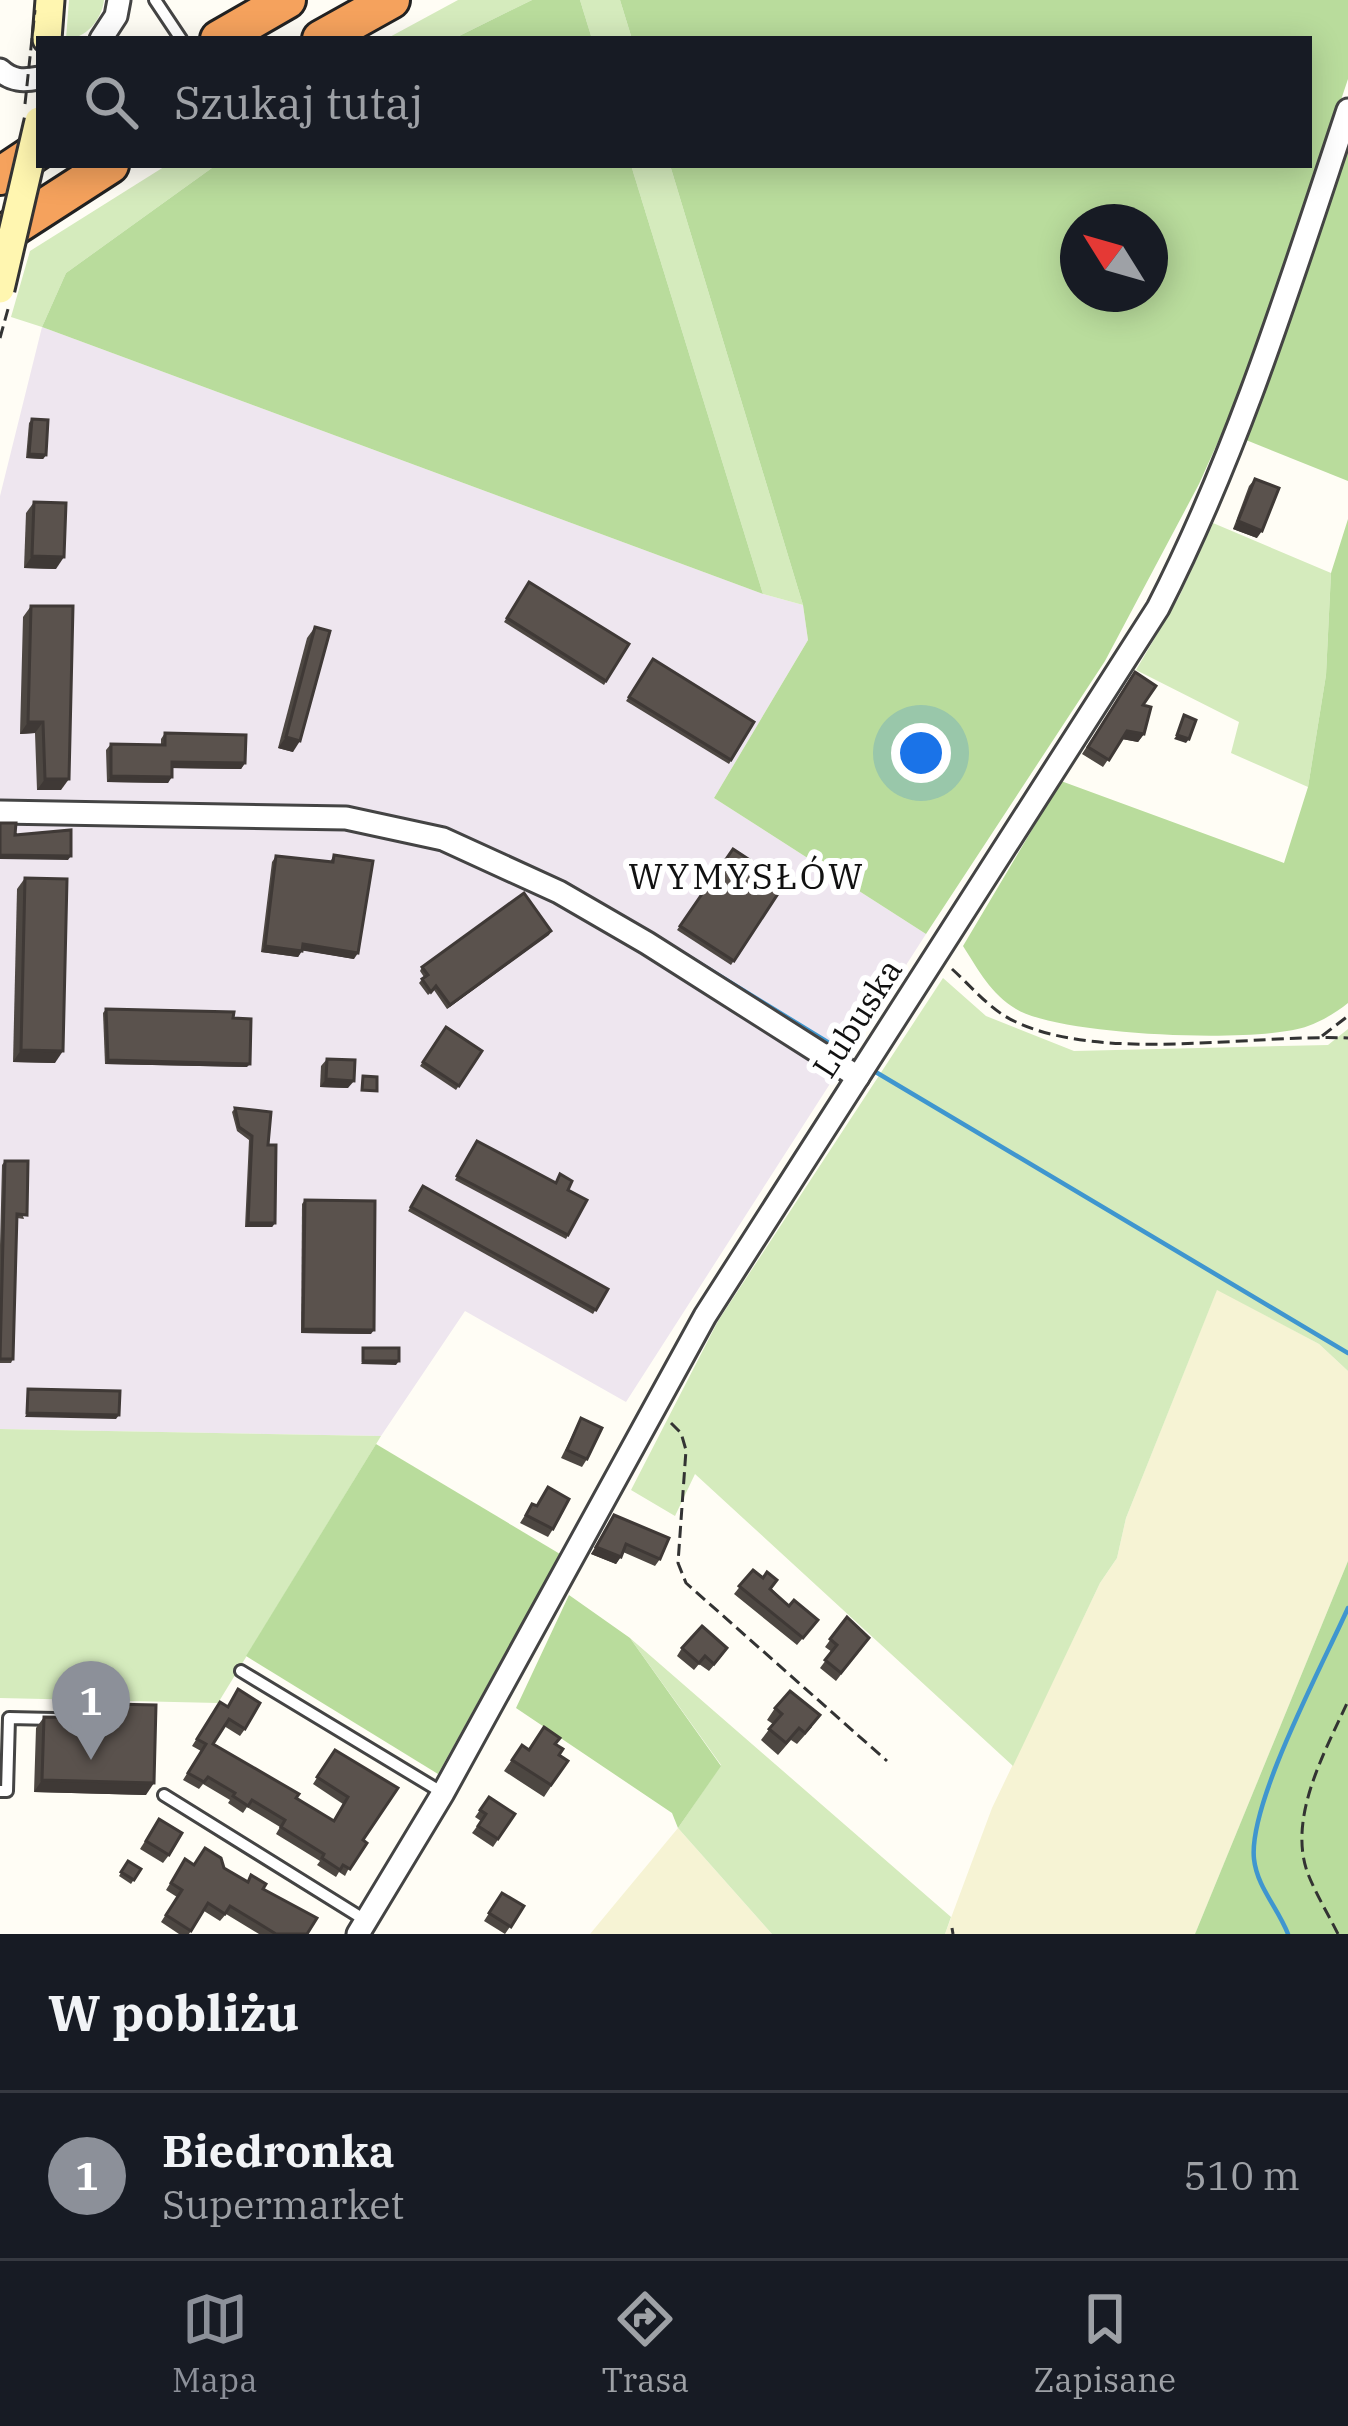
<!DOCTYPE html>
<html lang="pl">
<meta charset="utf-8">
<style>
:root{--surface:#171b24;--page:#242831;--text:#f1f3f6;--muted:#9ea1a6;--line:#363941;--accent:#8c9099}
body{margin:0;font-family:"IBM Plex Serif",serif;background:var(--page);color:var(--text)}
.compass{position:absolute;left:1060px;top:204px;width:108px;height:108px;border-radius:50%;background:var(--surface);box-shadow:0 6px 30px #0003;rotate:307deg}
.you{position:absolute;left:921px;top:753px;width:42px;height:42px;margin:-30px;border:9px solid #fff;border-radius:50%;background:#1a73e8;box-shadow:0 0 0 18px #1a73e833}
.badge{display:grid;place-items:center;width:78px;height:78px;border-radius:50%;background:var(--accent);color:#fff;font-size:39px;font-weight:700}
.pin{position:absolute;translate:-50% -99px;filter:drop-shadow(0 3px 6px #0008)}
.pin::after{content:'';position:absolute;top:63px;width:42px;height:36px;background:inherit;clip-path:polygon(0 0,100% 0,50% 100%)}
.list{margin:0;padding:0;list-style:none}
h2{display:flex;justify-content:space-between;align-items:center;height:156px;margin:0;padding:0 48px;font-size:51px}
h2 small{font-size:39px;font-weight:400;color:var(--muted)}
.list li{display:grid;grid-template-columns:78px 1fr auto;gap:36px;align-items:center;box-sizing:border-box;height:168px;padding:0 48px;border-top:3px solid var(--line)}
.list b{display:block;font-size:45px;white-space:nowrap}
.list p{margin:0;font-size:39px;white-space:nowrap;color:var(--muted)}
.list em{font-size:39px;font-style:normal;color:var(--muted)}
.icon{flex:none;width:66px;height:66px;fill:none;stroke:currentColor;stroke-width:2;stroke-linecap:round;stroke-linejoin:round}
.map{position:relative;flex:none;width:1348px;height:1934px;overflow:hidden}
.search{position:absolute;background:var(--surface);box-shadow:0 6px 30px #0003;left:36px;right:36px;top:36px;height:132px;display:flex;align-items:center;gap:30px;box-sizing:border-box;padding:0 42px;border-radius:0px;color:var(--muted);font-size:45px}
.sheet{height:324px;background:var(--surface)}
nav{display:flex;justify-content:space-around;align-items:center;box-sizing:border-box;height:168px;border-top:3px solid var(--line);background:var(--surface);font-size:33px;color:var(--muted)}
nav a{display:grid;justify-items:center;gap:6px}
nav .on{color:var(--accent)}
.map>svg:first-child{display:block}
.industrial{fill:#eee6ef}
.farmland{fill:#f6f3d4}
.green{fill:#d5ebbd}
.forest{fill:#b9dc9c;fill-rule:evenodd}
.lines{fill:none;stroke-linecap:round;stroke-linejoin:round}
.stream{stroke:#3f96cf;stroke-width:4.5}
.service-casing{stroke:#444;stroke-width:16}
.minor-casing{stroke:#444;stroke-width:27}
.secondary-casing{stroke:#333;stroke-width:33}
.motorway-casing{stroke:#222;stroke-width:42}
.path{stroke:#333;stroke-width:3;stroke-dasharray:12 6;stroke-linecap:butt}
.service{stroke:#fff;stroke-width:10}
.minor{stroke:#fff;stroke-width:21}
.secondary{stroke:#fff6b0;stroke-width:27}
.motorway{stroke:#f5a25d;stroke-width:36}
.secondary-bridge-casing{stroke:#333;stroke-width:33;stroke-linecap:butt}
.path-bridge{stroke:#333;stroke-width:3;stroke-dasharray:12 6;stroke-linecap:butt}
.secondary-bridge{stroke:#fff6b0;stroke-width:27}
.wall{fill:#4d4742}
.shaded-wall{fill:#3f3936}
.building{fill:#5a524d;stroke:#3f3936;stroke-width:3}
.labels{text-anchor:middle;stroke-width:12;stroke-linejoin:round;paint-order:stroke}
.street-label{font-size:33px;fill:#111;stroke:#fff}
.neighbourhood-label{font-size:36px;letter-spacing:3px;fill:#111;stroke:#fff}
</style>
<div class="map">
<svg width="1348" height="1934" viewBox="0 0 1348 1934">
<rect width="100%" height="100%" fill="#fffdf5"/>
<path class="industrial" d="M42,327l721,267 40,11 5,35 -94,158 212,136 -300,468 -161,-91 -84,125 -381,-7v-933z"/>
<g class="farmland">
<path d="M1217,1289l102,55 29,27v190l-153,373h-250l47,-126 108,-225 17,-25 9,-40z"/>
<path d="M678,1828l94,106h-182z"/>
</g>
<g class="green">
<path d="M69,0h35c-2,19 -18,39 -38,39z"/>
<path d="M458,0h74l-79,39h-67z"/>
<path d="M580,0h40l12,39h-40z"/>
<path d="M167,165h49l-150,108 -24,54 -31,-10 19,-66z"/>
<path d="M631,165h39l133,440 -40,-11z"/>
<path d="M1213,523l118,50 -5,102 -18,112 -77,-34 8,-31 -103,-52 43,-73z"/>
<path d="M943,978l43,38 88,35 254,-6 20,-16v342l-29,-27 -102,-54 -91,228 -9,40 -17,25 -87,183 -318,-292 -20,42 -44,-26 87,-169z"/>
<path d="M0,1429l381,7 -163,267 -218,-5z"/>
<path d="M630,1638l321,279 -6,17h-173l-94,-106 43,-63z"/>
</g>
<g class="forest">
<path d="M532,0h48l12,39h-139z"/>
<path d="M620,0h728v79l-96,287 -53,118 -94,177 -179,273 -212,-136 94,-158 -5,-35 -133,-440h639v-126h-677zM1078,222h72v72h-72z"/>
<path d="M1348,142v339l-102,-41z"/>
<path d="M216,165h415l132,429 -721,-267 24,-54z"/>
<path d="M1348,519v484c-11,9 -26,18 -40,23 -48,18 -248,10 -292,-17 -25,-15 -37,-38 -53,-63l98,-165 223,82 24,-76 18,-112 5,-102z"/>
<path d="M376,1444l184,110 -122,220 -192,-118z"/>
<path d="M1348,1561v373h-153z"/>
<path d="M569,1595l61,43 91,128 -43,62 -6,-15 -156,-105z"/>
</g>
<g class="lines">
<g class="stream">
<path d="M663,941l184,113"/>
<path d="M874,1071l474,282"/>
<path d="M1288,1934c-10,-26 -31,-47 -34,-75 -6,-55 69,-195 94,-251"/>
</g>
<g class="service-casing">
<g id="service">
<path d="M155,0l26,39"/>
<path d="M241,1671l202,122"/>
<path d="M0,1791h7l2,-73 45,1"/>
<path d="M164,1795l201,125"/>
</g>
</g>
<g class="minor-casing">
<g id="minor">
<path d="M101,39l15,-23 3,-16"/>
<path d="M0,70c12,11 23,11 39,8"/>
<path d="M0,812l346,6 97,21 116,53 88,51 211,134"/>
<path d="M358,1934l85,-141 262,-477 453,-708c81,-158 134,-330 190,-498"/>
</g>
</g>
<g class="secondary-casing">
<path id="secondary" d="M47,39l3,-39"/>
</g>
<g class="motorway-casing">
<g id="motorway">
<path d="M219,39l68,-39"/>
<path d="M321,39l70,-39"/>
<path d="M0,176l39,-26"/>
<path d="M0,236l110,-71"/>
</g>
</g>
<g class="path">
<path d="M0,338l8,-29"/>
<path d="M952,969c20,18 39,42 64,53 88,41 234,12 332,16"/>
<path d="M1322,1036l26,-20"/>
<path d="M671,1423l10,10 5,17 -8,113 8,20 201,178"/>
<path d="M952,1928l1,6"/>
<path d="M1338,1934c-10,-20 -22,-40 -30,-60 -21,-56 17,-122 40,-173"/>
</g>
<use href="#service" class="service"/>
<use href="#minor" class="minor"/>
<use href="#secondary" class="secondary"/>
<use href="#motorway" class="motorway"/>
<g class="secondary-bridge-casing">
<path id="secondary-bridge" d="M0,289l39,-168"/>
</g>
<path class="path-bridge" d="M25,104l10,-94"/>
<use href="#secondary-bridge" class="secondary-bridge"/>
</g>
<g class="wall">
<path d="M32,419l14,36 -3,4 -17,-1 3,-35z"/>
<path d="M1255,479l2,59 -24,-9 16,-43z"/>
<path d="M34,502l22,67 -32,-1 2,-55z"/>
<path d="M529,582l100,62 -25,41 -100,-63z"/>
<path d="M31,606l30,184h-24l-2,-57 -15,1 3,-117z"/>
<path d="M315,627l-22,125 -15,-4 29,-110z"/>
<path d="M653,659l101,63 -25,42 -103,-63z"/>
<path d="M1135,672l8,33 1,29 -6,8 -16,-3 -19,28 -21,-13z"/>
<path d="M165,733l80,30 -4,6 -69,-1 -4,15 -61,-1 -1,-32 5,-6 50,1v-6z"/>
<path d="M733,849l52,34 -54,82 -54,-35z"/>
<path d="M334,855l20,104 -52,-9 -4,7 -37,-5 11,-90 4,-6 54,6z"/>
<path d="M25,878l30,185 -42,-1 4,-173z"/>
<path d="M551,931l-104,78 -13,-19 -6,5 -9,-12 5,-6 -4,-6 2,-4z"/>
<path d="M106,1009l141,58 -142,-3 -2,-51z"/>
<path d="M446,1027l36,24 -26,39 -36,-24z"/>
<path d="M327,1059l21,29 -28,-1 1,-21z"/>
<path d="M235,1108l33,37 7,78 -3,4h-27l4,-87 -12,-9 -5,-19z"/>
<path d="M477,1141l110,59 -21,39 -111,-59z"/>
<path d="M5,1161l19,58 -7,-1 -4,141 -2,4h-11v-118l2,-80z"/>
<path d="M423,1186l185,103 -15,25 -185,-103z"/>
<path d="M305,1200l66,134 -70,-1 1,-129z"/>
<path d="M581,1418l6,41 -5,8 -21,-9z"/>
<path d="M548,1487l5,42 -5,8 -28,-14 12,-19 4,2z"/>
<path d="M614,1515l46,44 -5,7 -32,-14 -7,12 -25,-10z"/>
<path d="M753,1570l36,36 29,14 -21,25 -63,-51z"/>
<path d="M847,1617l22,21 -33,43 -16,-13 12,-16 -7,-5z"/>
<path d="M682,1648l40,8 -13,15 -10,-7 -5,6 -17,-14z"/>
<path d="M220,1702l25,27 -5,7 -16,-10 -11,18 120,77 10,-17 -30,-20 22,-34 28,90 -18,36 -6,-4 -3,5 -19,-12 3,-4 -44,-27 4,-7 -33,-20 -4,6 -15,-10 2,-3 -27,-16 -4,5 -16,-9 18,-29 -9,-5z"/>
<path d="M109,1704l37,91 -112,-3 2,-64 8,-11 57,1v-3z"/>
<path d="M775,1708l37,19 -15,17 -6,-4 -13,15 -17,-15 12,-16 -6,-4z"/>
<path d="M555,1744l4,11 9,6 -24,36 -40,-26 18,-26 6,4z"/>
<path d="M489,1797l26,17 -22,33 -21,-14 9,-12 -6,-4z"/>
<path d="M159,1819l10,36 -6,8 -23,-14z"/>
<path d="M185,1859l8,6 31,3 39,21 44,45h-48l-33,-20 -6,7 -16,-10 -15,23h-10l-18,-12 16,-25 -11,-7z"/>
<path d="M128,1861l13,8 -10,15 -12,-8z"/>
<path d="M502,1893l22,13 -19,28 -21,-13z"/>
</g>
<g class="shaded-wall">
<path d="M29,454l17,1 -3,4 -17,-1z"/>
<path d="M1238,521l24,10 -5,7 -24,-9z"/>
<path d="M32,556l32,1 -8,12 -32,-1z"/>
<path d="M28,722h15l-8,11 -15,1z"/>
<path d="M1127,731l17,3 -6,8 -16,-3z"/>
<path d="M1177,735l12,4 -3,4 -12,-4z"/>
<path d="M286,737l14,4 -7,11 -15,-4z"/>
<path d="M172,762l73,1 -4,6 -73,-1z"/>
<path d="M111,776l61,1 -4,6 -61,-1z"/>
<path d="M45,779h24l-8,11h-24z"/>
<path d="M0,855l71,1 -3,4 -68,-1z"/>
<path d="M551,931l-2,4 -102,74 3,-4z"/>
<path d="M303,944l55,9 -4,6 -55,-9z"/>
<path d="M265,946l37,5 -4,6 -37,-5z"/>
<path d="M21,1050l42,1 -8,12 -42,-1z"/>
<path d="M108,1060l142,4 -3,3 -142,-3z"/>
<path d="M326,1079l28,2 -6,7 -28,-1z"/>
<path d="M248,1223h27l-3,4h-27z"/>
<path d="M303,1329l71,1 -3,4 -70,-1z"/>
<path d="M363,1361h36l-3,4 -35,-1z"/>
<path d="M27,1413l92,2 -3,4 -91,-2z"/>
<path d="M596,1547l25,10 -5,7 -25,-10z"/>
<path d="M42,1780l112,3 -8,12 -112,-3z"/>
</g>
<g class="building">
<path d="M32,419l16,1 -2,35 -17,-1z"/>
<path d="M1255,479l24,9 -17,43 -24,-10z"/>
<path d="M34,502l32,1 -2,54 -32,-1z"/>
<path d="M529,582l100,62 -23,37 -99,-63z"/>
<path d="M31,606h42l-4,173h-24l-2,-57h-15z"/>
<path d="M315,627l15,4 -30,110 -14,-4z"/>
<path d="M653,659l101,63 -23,38 -102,-63z"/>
<path d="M1135,672l21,14 -13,19 8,2 -7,27 -17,-3 -18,29 -21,-13z"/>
<path d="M1184,715l12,5 -7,19 -12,-4z"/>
<path d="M165,733l81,2 -1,28 -73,-1v15l-61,-1v-32l54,1z"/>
<path d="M0,823h16l-1,12 56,-5v26l-71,-1z"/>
<path d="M733,849l52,34 -51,78 -54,-35z"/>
<path d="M334,855l39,6 -15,92 -55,-9 -1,7 -37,-5 11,-90 57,6z"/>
<path d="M25,878l42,1 -4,172 -42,-1z"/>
<path d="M524,893l27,38 -101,74 -14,-19 -5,6 -9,-13 6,-4 -6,-8z"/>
<path d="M106,1009l128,3 -1,6 18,1 -1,45 -142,-4z"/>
<path d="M446,1027l36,24 -23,35 -36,-24z"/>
<path d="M327,1059l28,1 -1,21 -28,-2z"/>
<path d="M363,1076l14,1v14l-15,-1z"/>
<path d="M235,1108l36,4 -3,33h8l-1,78h-27l4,-87 -13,-9z"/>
<path d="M477,1141l79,42 4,-9 12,7 -4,9 19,10 -19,35 -111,-59z"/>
<path d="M5,1161h23l-1,54 -10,-1 -4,145h-13z"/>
<path d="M423,1186l185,103 -12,21 -185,-103z"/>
<path d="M305,1200l70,1 -1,129 -71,-1z"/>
<rect x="363" y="1348" width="36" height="13"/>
<path d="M28,1389l92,2 -1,24 -92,-2z"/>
<path d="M581,1418l21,10 -15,31 -20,-9z"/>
<path d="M548,1487l21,12 -16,30 -27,-14 6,-11 5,2z"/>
<path d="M614,1515l55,23 -9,21 -34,-15 -5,13 -25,-10z"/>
<path d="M753,1570l10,8 4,-6 10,8 -7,9 19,17 5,-6 24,20 -15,18 -64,-52z"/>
<path d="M847,1617l22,21 -28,35 -16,-13 12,-15 -7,-6z"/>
<path d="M702,1626l25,22 -13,16 -9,-8 -6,7 -17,-15z"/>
<path d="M238,1689l22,14 -15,26 -16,-10 -16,25 86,50 -3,4 38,23 14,-24 -31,-20 18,-27 63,38 -35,52 4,3 -17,26 -7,-4 -3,5 -18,-12 2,-4 -43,-27 4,-7 -33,-20 -4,6 -15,-10 2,-3 -27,-16 -4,5 -16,-9 18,-29 -9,-5 23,-37 8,5z"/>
<path d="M790,1691l30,24 -15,18 -6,-5 -13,15 -17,-14 13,-15 -7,-6z"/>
<path d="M109,1704l47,1 -2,78 -112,-3 2,-63 58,1 8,-5z"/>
<path d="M544,1727l16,11 -5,6 8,5 -4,6 9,6 -17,24 -39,-25 10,-15 7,5z"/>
<path d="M489,1797l26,17 -17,25 -20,-13 8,-12 -6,-4z"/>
<path d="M159,1819l23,14 -13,22 -23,-14z"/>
<path d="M205,1848l16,10 3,10 24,14 3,-7 15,9 -3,5 54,29 -10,16h-31l-46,-28 -5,8 -17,-11 -17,28 -25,-16 16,-25 -11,-7 14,-24 9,6z"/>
<path d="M128,1861l13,8 -7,11 -13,-8z"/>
<path d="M502,1893l22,13 -13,21 -22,-14z"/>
</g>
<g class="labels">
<g class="street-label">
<text transform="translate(857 1018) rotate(-57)" y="12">Lubuska</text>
</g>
<g class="neighbourhood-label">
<text x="747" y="889">WYMYSŁÓW</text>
</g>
</g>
</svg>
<svg class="compass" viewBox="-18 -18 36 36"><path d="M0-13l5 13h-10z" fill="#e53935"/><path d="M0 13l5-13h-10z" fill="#9ea1a6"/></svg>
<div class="you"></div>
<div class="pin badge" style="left:91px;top:1760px">1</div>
<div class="search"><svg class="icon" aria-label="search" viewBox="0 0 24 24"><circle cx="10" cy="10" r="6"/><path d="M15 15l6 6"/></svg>Szukaj tutaj</div>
</div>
<section class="sheet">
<h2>W pobliżu<small></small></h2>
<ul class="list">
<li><span class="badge">1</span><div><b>Biedronka</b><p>Supermarket</p></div><em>510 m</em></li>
</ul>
</section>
<nav>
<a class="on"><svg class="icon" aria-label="map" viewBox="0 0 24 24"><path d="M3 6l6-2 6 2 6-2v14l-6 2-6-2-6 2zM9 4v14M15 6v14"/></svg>Mapa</a>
<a><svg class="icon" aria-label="directions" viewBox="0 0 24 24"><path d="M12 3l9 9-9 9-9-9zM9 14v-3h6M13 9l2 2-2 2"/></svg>Trasa</a>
<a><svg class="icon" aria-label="saved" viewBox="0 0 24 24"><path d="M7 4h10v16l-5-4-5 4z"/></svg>Zapisane</a>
</nav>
